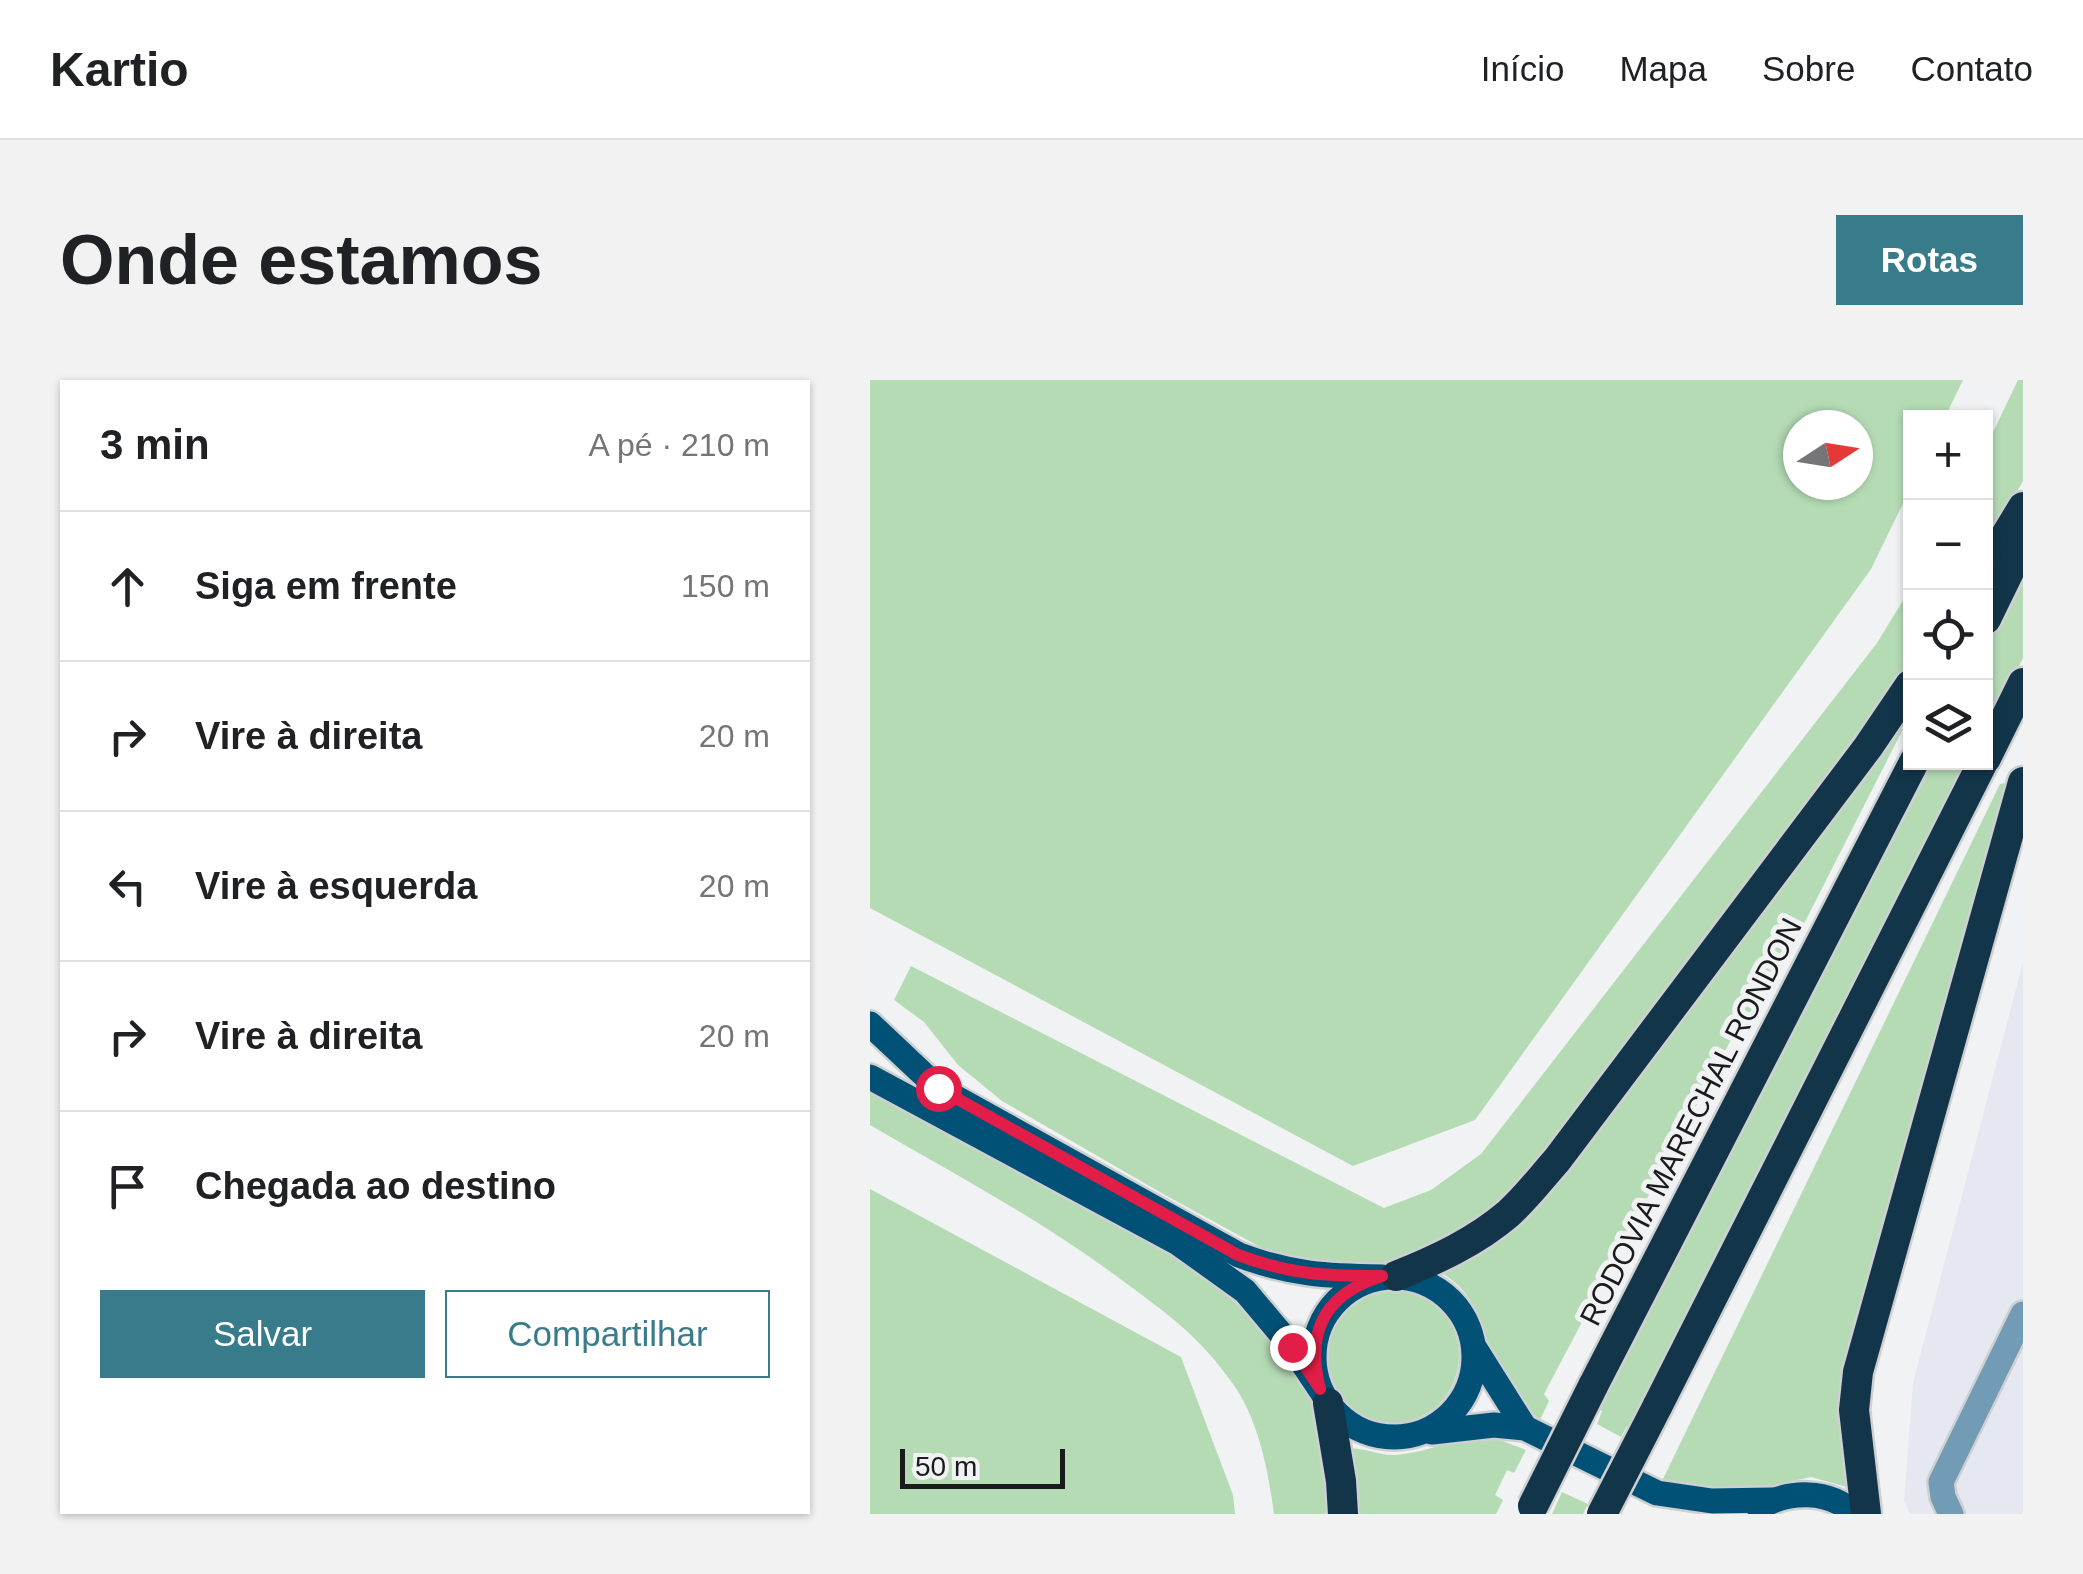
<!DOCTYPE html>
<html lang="pt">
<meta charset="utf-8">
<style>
:root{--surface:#fff;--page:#f2f2f2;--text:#202124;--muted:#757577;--line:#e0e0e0;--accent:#387b8b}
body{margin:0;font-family:Arial,sans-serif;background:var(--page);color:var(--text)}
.controls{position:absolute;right:30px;top:30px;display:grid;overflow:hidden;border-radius:0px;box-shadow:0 2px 8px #0004}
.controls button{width:90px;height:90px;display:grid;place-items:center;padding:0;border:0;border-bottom:2px solid var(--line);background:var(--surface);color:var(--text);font:50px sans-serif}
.compass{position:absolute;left:913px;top:30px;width:90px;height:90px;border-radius:50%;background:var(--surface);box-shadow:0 2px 8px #0004;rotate:78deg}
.scale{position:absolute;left:30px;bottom:25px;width:165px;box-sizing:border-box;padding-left:10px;border:5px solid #1b1b1c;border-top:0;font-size:28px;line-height:35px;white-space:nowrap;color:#1b1b1c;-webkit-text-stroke:8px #f1f2f3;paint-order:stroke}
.stop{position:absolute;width:30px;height:30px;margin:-22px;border:8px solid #e11d48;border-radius:50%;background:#fff}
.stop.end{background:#e11d48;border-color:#fff;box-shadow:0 2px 10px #0008}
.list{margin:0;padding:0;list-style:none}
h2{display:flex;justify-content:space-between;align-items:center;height:130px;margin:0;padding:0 40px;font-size:42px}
h2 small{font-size:32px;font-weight:400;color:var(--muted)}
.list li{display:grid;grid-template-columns:65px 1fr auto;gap:30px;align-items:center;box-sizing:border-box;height:150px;padding:0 40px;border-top:2px solid var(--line)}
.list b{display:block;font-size:38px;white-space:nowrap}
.list em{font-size:32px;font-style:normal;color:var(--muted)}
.actions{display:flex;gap:20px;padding:30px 40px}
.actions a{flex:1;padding:22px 0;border:2px solid var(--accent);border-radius:0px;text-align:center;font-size:35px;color:var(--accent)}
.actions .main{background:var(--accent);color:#fff}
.icon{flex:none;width:55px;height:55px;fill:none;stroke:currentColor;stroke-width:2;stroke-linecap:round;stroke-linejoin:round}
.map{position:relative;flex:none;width:1153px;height:1134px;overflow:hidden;border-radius:0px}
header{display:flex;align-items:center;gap:60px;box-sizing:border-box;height:140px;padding:0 50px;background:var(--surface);border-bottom:2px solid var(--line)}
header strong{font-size:48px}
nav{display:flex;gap:55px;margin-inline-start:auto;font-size:35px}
.intro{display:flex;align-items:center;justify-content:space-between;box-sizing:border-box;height:240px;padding:0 60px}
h1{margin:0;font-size:70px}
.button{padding:25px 45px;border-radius:0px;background:var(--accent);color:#fff;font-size:35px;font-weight:700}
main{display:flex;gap:60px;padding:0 60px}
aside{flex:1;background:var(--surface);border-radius:0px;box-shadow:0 2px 8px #0004}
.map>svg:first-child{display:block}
.built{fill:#e6e8f1}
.green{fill:#b5dbb5;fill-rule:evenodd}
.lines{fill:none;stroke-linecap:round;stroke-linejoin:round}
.minor-casing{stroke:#cfd0d1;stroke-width:30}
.major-casing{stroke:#cfd0d1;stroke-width:30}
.highway-casing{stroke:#cfd0d1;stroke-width:35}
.minor{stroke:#729bb6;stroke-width:25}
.major{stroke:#015176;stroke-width:25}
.highway{stroke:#133549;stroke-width:30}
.highway-bridge-casing{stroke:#cfd0d1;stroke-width:35;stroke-linecap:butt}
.highway-bridge{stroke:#133549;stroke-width:30}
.route{stroke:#e11d48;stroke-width:12}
.labels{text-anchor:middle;stroke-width:10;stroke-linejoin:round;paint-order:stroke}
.street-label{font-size:30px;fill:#1b1b1c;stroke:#f1f2f3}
</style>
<header>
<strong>Kartio</strong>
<nav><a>Início</a><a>Mapa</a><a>Sobre</a><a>Contato</a></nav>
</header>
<div class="intro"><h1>Onde estamos</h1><a class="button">Rotas</a></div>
<main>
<aside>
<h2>3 min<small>A pé · 210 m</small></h2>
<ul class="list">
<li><svg class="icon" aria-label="ahead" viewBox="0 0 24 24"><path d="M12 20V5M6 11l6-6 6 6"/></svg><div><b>Siga em frente</b></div><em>150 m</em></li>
<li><svg class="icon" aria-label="right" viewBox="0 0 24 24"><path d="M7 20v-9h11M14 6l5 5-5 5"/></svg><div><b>Vire à direita</b></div><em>20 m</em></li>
<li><svg class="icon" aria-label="left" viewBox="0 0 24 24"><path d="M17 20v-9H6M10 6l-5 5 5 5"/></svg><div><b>Vire à esquerda</b></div><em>20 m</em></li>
<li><svg class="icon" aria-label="right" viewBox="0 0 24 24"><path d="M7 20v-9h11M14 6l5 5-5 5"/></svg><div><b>Vire à direita</b></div><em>20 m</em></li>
<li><svg class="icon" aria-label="arrive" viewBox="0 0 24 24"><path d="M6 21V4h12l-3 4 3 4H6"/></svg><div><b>Chegada ao destino</b></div></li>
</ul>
<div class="actions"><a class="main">Salvar</a><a>Compartilhar</a></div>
</aside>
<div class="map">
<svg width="1153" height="1134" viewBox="0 0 1153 1134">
<rect width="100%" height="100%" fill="#f1f2f3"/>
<path class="built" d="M1153,582v552h-113l-6,-14 9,-117z"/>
<g class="green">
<path d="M0,0h1093l-18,37 -35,1v71l-39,80 -396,551 -122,46 -483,-258zM928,45h60v60h-60z"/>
<path d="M1148,0h5v101l-37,66v-100z"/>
<path d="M1153,194v84l-37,74v-85z"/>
<path d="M1040,209v72l-370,500 -33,36 -32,26 -40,22 -38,14 -32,7 -81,-6 -119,-65 -163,-94 -44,-36 -34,-43 -30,-22 17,-34 473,242 47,-18 50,-36 396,-511z"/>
<path d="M1033,349l-143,281 -16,5 -200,379 5,7 -9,19c-17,-15 -30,-27 -40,-47 -22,-42 -16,-78 -64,-103l20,-8 438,-532z"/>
<path d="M1056,383h44l-337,664 -6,-1 -6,11 -24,-13 5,-13 -6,-3z"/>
<path d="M1140,402l-162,586 6,121 -43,-12 -83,18 -66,-14 338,-697z"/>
<path d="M0,706c58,32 116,64 174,96 100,55 216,112 268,219 13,26 17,83 22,113h-60c-6,-44 -15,-93 -41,-130 -33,-47 -65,-70 -110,-103 -80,-60 -167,-106 -253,-156z"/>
<path d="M0,809l311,168 52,138 2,19h-365z"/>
<circle cx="522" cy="976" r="67"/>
<path d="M607,1057l23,3 26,10 -12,23 -7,-3 -12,25 8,5 -7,14h-141l-8,-65c14,-3 32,7 48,6 28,-2 54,-14 82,-18z"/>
<path d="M692,1112l26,12 -5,10h-31z"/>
</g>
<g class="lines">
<g class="minor-casing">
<path id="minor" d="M1081,1134l-8,-17 -2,-15 82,-168"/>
</g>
<g class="major-casing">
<g id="major">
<path d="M0,644l68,64 301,167c53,20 88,21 143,22"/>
<path d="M0,697l308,166 67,48 47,56 28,42"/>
<circle cx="524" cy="977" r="80"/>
<path d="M604,967l51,81"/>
<path d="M562,1052l62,-7 31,3 132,65 55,8 60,-1"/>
<path d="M889,1128c29,-18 70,-19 96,6"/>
</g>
</g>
<g class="highway-casing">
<g id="highway">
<path d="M1116,188l37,-61"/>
<path d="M1116,239l37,-76"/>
<path d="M1116,378l37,-75"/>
<path d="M526,896c40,-16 79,-34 112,-62 18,-16 33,-36 49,-54l311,-413 42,-62"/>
<path d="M723,1006l321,-624"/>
<path d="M458,1023l13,78 2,33"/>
<path d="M787,1027l326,-645"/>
<path d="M996,1134l-12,-104 4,-38 165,-590"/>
</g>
</g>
<use href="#minor" class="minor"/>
<use href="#major" class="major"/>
<use href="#highway" class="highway"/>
<g class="highway-bridge-casing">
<g id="highway-bridge">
<path d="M663,1126l60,-120"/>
<path d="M732,1134l55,-107"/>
</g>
</g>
<use href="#highway-bridge" class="highway-bridge"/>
</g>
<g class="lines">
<path class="route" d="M68,708l300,167c54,20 88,21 144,21 -57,18 -77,55 -62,113l-28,-42"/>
</g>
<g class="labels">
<g class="street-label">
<text transform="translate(821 742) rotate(-63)" y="10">RODOVIA MARECHAL RONDON</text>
</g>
</g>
</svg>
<div class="controls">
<button>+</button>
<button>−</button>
<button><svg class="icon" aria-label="locate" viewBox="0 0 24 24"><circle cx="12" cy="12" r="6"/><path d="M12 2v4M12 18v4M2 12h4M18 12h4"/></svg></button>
<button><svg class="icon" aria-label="layers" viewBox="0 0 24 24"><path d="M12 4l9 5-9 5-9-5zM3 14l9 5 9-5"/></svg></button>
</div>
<svg class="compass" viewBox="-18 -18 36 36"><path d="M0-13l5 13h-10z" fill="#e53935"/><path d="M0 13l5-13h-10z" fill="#757577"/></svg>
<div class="scale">50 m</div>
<div class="stop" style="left:68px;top:708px"></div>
<div class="stop end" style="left:422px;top:967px"></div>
</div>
</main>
